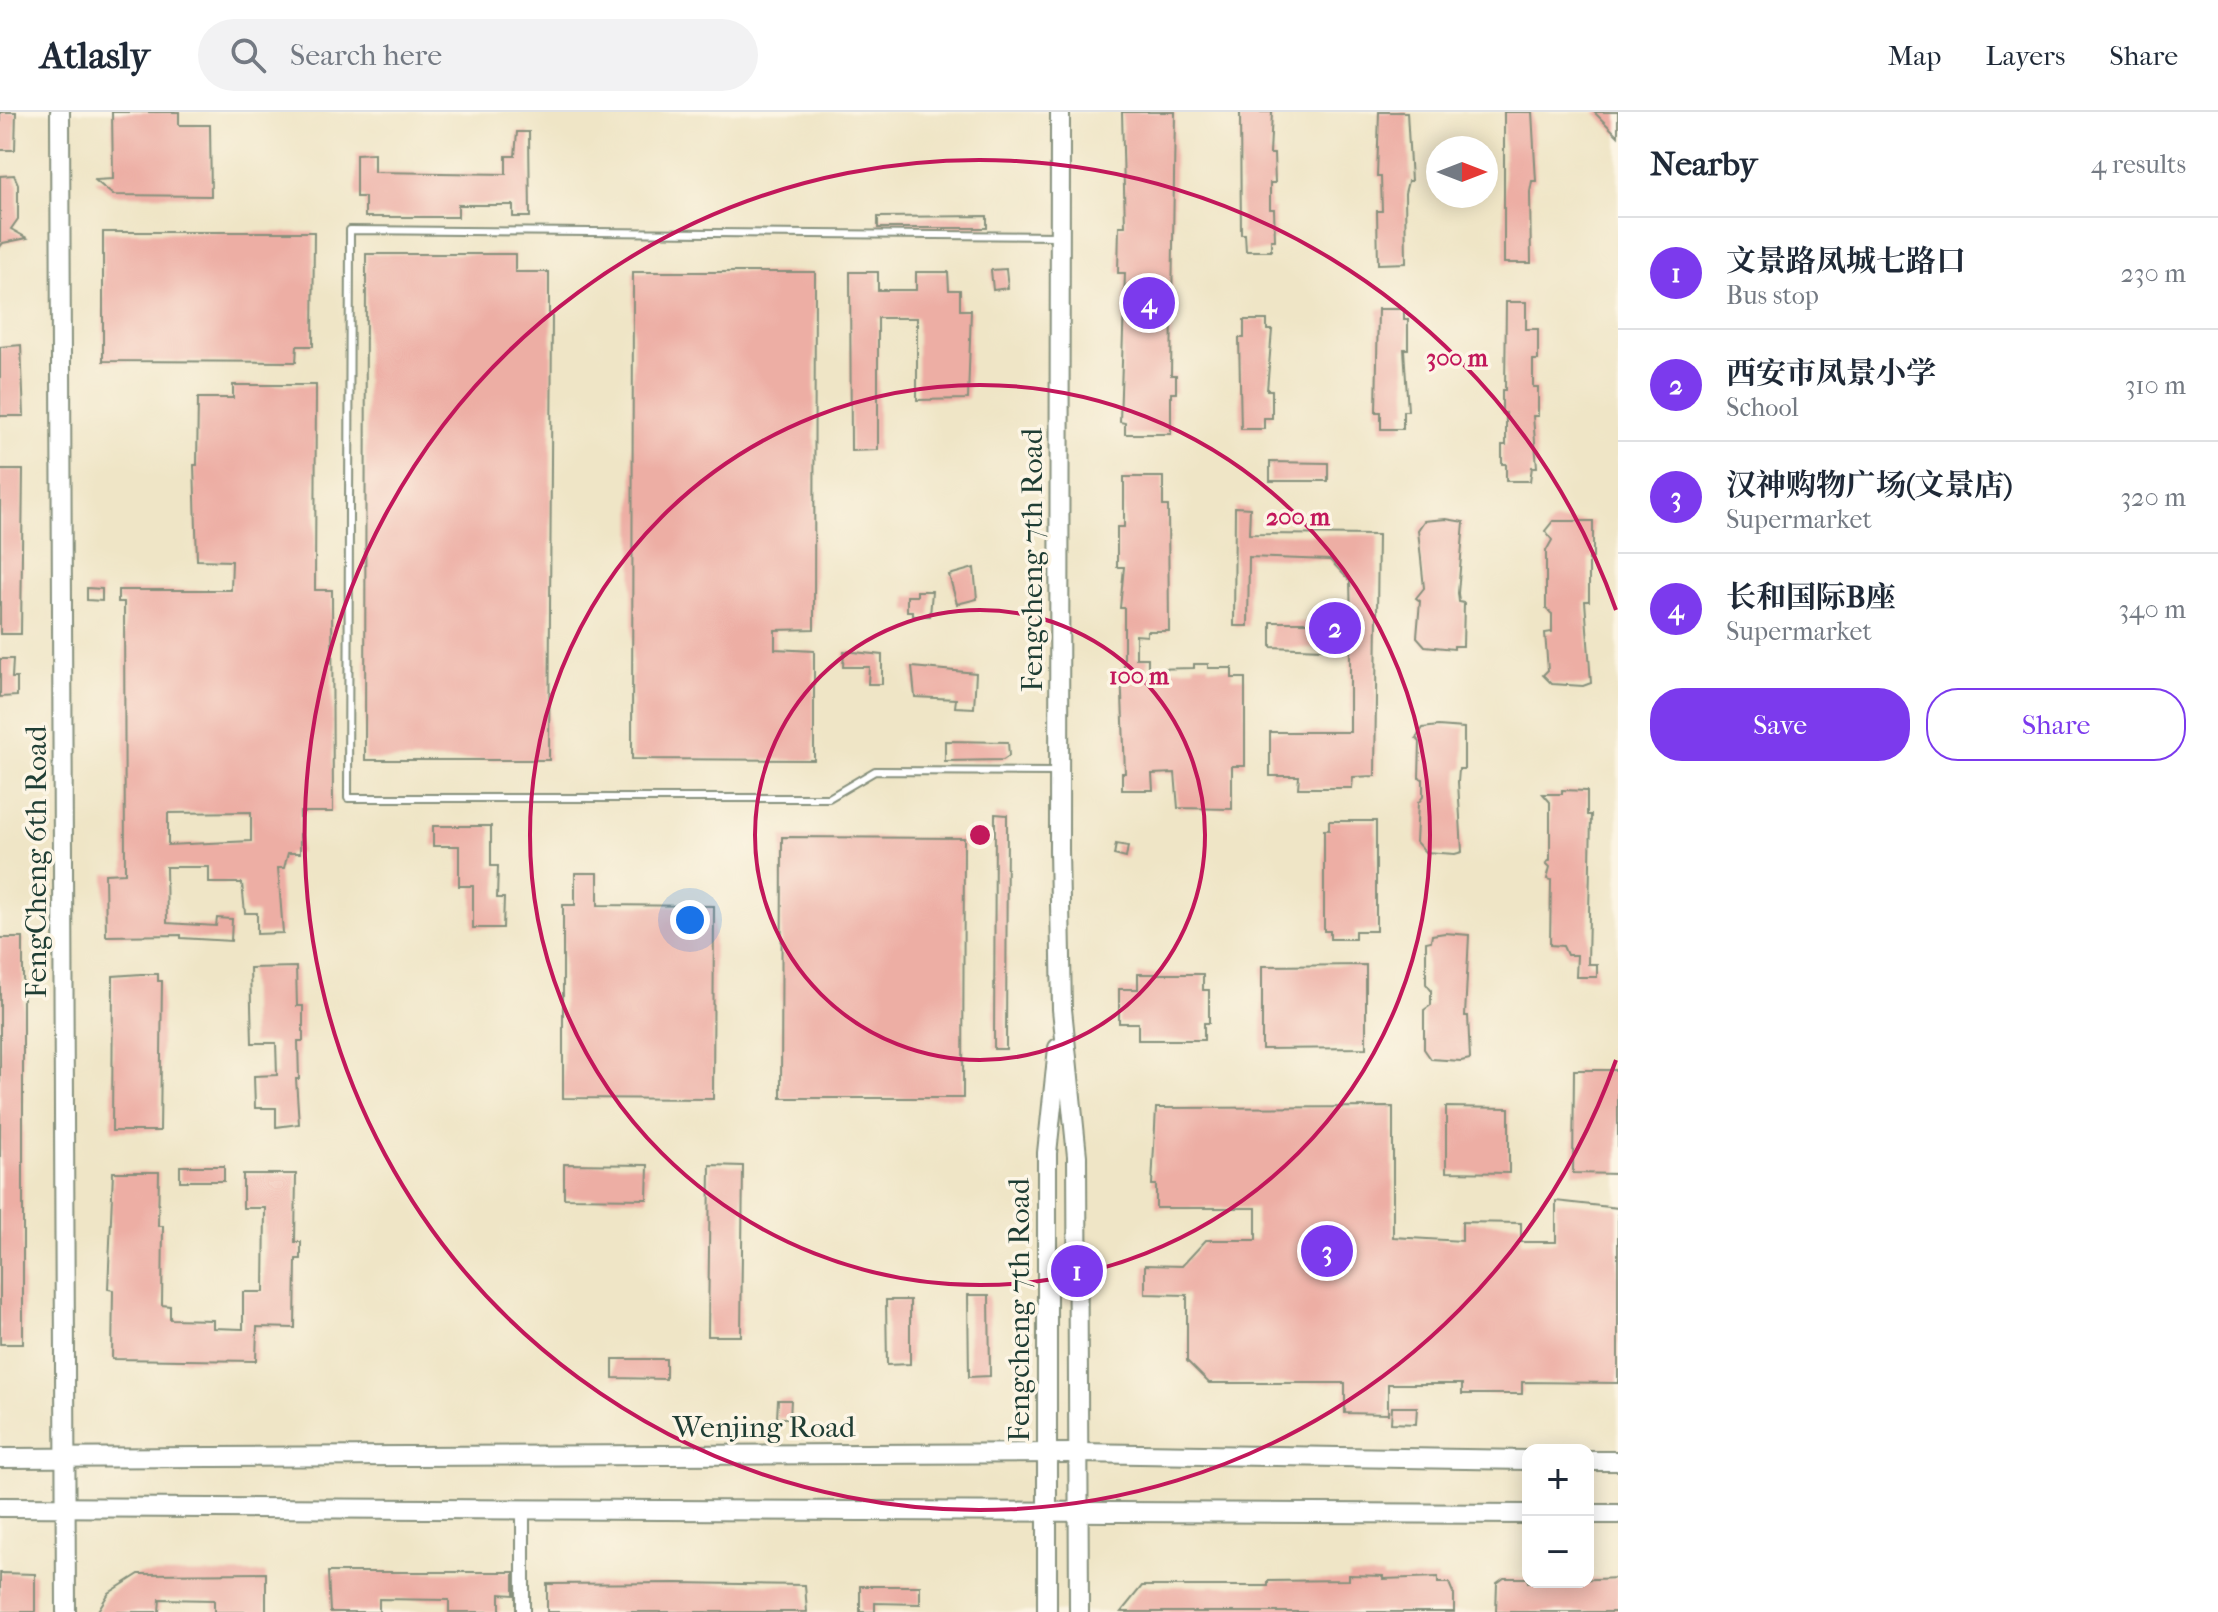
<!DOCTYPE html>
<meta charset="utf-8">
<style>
:root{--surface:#fff;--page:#f2f2f3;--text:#1f2937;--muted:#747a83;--line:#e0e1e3;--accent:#7c3aed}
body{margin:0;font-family:"IM FELL French Canon","Noto Serif SC",serif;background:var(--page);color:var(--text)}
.controls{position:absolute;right:24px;bottom:24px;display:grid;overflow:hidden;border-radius:16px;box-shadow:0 4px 20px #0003}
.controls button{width:72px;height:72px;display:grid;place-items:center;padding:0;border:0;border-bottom:2px solid var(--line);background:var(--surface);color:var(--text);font:40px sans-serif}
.compass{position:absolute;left:1426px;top:24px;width:72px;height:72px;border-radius:50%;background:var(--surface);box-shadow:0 4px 20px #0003;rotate:90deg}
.you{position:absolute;left:690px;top:808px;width:28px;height:28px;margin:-20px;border:6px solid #fff;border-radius:50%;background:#1a73e8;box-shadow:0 0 0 12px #1a73e833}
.badge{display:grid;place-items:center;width:52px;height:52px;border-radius:50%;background:var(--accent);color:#fff;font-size:26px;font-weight:700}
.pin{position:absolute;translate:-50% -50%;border:4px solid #fff;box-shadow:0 2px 8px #0006}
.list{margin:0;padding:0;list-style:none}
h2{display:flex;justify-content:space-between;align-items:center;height:104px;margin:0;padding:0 32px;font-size:34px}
h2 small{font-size:26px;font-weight:400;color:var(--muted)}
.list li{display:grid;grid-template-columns:52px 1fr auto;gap:24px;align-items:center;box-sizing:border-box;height:112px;padding:0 32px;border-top:2px solid var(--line)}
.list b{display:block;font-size:30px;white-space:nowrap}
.list p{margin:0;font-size:26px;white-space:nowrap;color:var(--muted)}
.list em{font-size:26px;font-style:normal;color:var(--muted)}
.actions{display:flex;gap:16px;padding:24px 32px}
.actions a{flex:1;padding:18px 0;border:2px solid var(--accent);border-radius:32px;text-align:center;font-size:28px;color:var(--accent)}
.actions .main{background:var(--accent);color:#fff}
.icon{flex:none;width:44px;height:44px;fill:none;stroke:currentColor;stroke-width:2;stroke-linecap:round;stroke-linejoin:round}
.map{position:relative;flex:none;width:1618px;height:1500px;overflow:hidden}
header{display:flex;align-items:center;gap:48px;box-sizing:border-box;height:112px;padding:0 40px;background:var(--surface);border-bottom:2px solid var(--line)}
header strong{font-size:38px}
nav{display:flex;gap:44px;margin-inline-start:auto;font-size:28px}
.search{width:560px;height:72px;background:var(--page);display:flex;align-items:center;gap:20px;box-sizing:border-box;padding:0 28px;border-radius:44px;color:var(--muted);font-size:30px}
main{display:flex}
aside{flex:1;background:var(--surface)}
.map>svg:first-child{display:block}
.building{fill:#edaea4;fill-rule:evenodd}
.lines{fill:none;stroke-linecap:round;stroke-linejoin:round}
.lane-casing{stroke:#87917d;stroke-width:10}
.street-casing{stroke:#87917d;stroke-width:16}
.secondary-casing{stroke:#87917d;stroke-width:22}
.lane{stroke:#fff;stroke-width:6}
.street{stroke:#fff;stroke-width:12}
.secondary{stroke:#fff;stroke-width:18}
.ring{fill:none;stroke:#c2185b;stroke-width:4}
.labels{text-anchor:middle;stroke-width:7;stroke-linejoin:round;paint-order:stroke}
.street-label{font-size:30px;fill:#1f3d34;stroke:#fcf5e5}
.centre{fill:#c2185b;stroke:#fcf5e5;stroke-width:4}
.ring-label{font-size:24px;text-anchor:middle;font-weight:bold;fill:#c2185b;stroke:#fcf5e5;stroke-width:7;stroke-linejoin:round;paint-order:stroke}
</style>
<header>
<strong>Atlasly</strong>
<div class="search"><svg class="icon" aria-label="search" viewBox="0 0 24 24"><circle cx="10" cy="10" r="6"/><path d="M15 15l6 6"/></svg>Search here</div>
<nav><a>Map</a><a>Layers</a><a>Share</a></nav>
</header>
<main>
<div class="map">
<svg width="1618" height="1500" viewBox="0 0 1618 1500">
<rect width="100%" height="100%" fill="#fcf5e5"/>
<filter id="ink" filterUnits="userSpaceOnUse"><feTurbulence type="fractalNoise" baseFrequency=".0125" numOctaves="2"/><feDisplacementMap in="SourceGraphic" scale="16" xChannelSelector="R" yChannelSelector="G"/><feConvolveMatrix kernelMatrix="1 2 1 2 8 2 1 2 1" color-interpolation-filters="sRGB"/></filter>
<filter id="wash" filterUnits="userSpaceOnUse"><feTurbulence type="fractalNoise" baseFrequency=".006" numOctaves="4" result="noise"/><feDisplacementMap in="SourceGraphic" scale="32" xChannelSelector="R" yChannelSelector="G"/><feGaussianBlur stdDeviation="1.8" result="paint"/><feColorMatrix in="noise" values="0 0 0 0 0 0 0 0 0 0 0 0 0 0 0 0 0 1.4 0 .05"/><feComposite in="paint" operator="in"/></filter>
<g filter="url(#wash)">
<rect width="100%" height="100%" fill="#efe5c6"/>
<g id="blocks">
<g class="building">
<path d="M0,0h16l-1,38h-15z"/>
<path d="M112,0h67v13h31l1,71 -98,-1 -18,-15 18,-1z"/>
<path d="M1122,0h53l-4,263h5v18h-5v41h-46v-11l-5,-1 5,-149h-7l1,-47h6z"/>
<path d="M1240,0h32l-2,42h4l1,29h-5v26h4l1,31h-4v11h-25l-1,-17h-4z"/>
<path d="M1379,0h28l4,69h-3l-3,12 1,70 -28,1 -1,-53h5l-1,-34h-4z"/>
<path d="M1504,0h28l4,69h-4l-2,11 1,71h-27z"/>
<path d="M1594,0h24v24z"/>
<path d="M517,20h12l1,85h-17v-12h-55v12h-93v-20h-9v-43l18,-1v19l132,2v-18h9z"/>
<path d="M14,63l4,9v35l-7,10 16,9 -24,5 -3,4v-71z"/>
<path d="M987,104v12h-109v-11z"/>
<path d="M103,120h211l-1,114h-16l-1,16 -193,-1z"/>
<path d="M366,142h149v18h34v42h3l-3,446h-184z"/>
<path d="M1006,157l2,19 -15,2 -2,-20z"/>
<path d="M633,160h182l-1,357 -39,1v19l39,2v109l-182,-1z"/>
<path d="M850,160h28v18h38v-18h32l1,18h11v20h11l-3,89 -51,1v-82h-39v132l-27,1z"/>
<path d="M1506,190h20v27h12v31h-5v27h5v29h-5l4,51h-5l-2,14h-24v-17h-4v-19h4v-32h-4v-23h3z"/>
<path d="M1378,197h26v11h4v29h-4l4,62h-5v18h-22v-17h-5z"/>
<path d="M1244,208h23v10h5l-5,60h5v28h-8v11h-23l-2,-91h5z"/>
<path d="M21,233l3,71h-24v-69z"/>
<path d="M233,273h83l-1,205h17l1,222h-33v41h-12l-4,15h-6l5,65 -26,1v-21h-12l-3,-30h-33v-16h-43l1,56 49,3 1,-8 15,1 -1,22 -50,-3v-3l-75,1 -1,-62 20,-1 -1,-271h-6v-12h113l1,-29 -35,-1 -3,-95h3l1,-67h35zM251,700v29l-83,4v-32z"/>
<path d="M1270,350l58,1v18h-58z"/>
<path d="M0,358h23l-2,164h-21z"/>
<path d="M1124,365h39v29h5l1,125h-22v5l-11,-1v23h12v11l46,-1v-4h14v4h24v10h13v88h-13v43l-54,-1 -3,-35 -23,1 1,16h-31v-17h3l-4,-104h3v-61h-4l4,-41h-7v-40h7z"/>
<path d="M1235,395l15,1 -1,26 129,1 -3,241 -22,1 -1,11h-54l1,-12h-29v-44h80v-82l-79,-3v-25h80l-1,-41 -20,-21 -81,-3 -1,69h-14z"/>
<path d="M1446,407l18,3 -6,71 1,9 5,1 -1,43h-9v3l-29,-3 -8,-9 3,-36 -4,-3 8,-10 -6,-58 6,-9z"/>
<path d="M1553,409h40v37h-4v43h-4l6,82 -8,3 -31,-2 -9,-9 5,-5 -3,-37 7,-1v-18l-6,-5v-58l6,-11 -7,-9z"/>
<path d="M974,456l3,31 -20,5 -8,-29z"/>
<path d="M87,476l15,1v12l-15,-1z"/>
<path d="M917,479h15l-2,25h-17v-5h-6v-15h10z"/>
<path d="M844,539l38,4v29h-14l1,-17h-26z"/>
<path d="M0,547h13l-1,19h5v18l-17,1z"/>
<path d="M912,555l64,6 -2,35 -19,-1 1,-8 -41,-2z"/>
<path d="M1438,614l26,2v41h-5l-1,13 4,70 -7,2 -30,-2 -9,-10 2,-39 5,-6v-18l-4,-1 1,-36 -4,-4 7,-10z"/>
<path d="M945,629l63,1 1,14 -6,4 -58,1z"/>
<path d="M1562,678l25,1v24h4l-3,149h9v13h-21l1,-22h-10l-4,-9 -13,-1 1,-65 -4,-1 3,-12 -4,-4 4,-3v-58l-7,-8h19z"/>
<path d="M995,702l12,1 -1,234h-12z"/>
<path d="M1329,709h47v110h-21v8h-25v-8h-6v-101h5z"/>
<path d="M433,714h58v40h7l-1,32h7l-1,30h-30v-42h-14v-40h-26z"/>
<path d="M782,725l182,1 -1,260h-182z"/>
<path d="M1116,732l12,2 -2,12 -12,-3z"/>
<path d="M575,761h23v32l116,1 -1,193 -150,-1v-193h12z"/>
<path d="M1445,821l24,2 -4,81h3l2,43 -9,2 -30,-2 -7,-10v-39l7,-5v-15l-5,-6v-42l5,-1 1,-6z"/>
<rect x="0" y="826" width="23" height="406"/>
<path d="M1366,853v83l-104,1v-83z"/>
<path d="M296,855l1,39h6v35h-5l1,38h-3l3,45 -23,3v-19h-21l-1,-32 23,-1 -1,-32h-24l-2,-75z"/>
<path d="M141,862h17v7h4l-2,150h-48l1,-155z"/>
<path d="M1138,862h65v16h6v33h-5v17h-66v-17h-19v-34h19z"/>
<path d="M1574,958h44v104l-45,-1z"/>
<path d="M1393,995v130l69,4v-19l59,1v19h35v-41l62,7v175l-96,-1v12h-60v-10h-74v30l-43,-1v-30h-136l-22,-22v-66l-42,-1v-29l37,1 24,-26h50v-32h-100v-23h-4l4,-77z"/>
<path d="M1446,995l63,1v65l-63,-1z"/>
<path d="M564,1052l84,1 -1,34 -83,-1z"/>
<path d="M710,1053l33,1 -2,170h-33z"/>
<rect x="180" y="1054" width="44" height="15"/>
<path d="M113,1060h46l-1,54h5l-1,79 8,1v13l43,1v8l30,1v-37h21l1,-84h-22v-34h53l-1,68h6v17h-5l-1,69 -38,-1 -1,34 -144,-2 1,-69 -5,-1z"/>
<path d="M968,1183h21l1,81 -21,1z"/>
<path d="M886,1188h24v64l-23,1z"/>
<path d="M613,1247h53v20l-53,-1z"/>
<path d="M778,1288h13l-1,18h-13z"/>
<path d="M1392,1295h25l-1,17 -25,-1z"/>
<path d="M328,1460h186v23l-14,-1v18h-51v-12l-70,-1v13h-49z"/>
<path d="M0,1461l35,1v38h-35z"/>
<path d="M266,1461v39h-52v-12l-54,-1 -1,13h-62l12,-19 30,-19z"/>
<path d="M1349,1463l34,1v3l55,-2v6h11l5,12v17h-333l21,-26h126v-5l81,-1z"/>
<path d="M1504,1466h24v4l90,-4v34h-122l1,-29z"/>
<path d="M676,1471l129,2 2,27h-260v-28z"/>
<path d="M860,1474h60v18l-45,-1v9h-15z"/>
</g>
</g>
</g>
<g filter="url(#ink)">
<use href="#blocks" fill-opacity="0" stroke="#87917d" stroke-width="2"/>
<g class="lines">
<g class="lane-casing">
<path id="lane" d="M1057,124l-707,-6 -2,568h481l46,-27 183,1"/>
</g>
<g class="street-casing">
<path id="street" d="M523,1400v100"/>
</g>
<g class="secondary-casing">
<g id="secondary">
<path d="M60,0l6,1500"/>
<path d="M1060,0l-1,738 3,159 15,147 2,456"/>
<path d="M0,1346l1077,-5 451,7"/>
<path d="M1588,1349h30"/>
<path d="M0,1395l1528,7"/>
<path d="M1588,1402h30"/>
<path d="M1047,1500v-459l11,-105"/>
</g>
</g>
<use href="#lane" class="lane"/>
<use href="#street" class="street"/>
<use href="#secondary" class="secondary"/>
</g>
</g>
<g class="ring">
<circle cx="980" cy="723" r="225"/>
<circle cx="980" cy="723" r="450"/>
<path d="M1616 948A675 675 0 1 1 1616 498"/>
</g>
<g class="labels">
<g class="street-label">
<text transform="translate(1032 448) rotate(-90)" y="10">Fengcheng 7th Road</text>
<text transform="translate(36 750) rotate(-90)" y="10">FengCheng 6th Road</text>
<text transform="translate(1019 1198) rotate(-90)" y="10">Fengcheng 7th Road</text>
<text x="764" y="1325">Wenjing Road</text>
</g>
</g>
<circle cx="980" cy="723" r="12" class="centre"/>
<g class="ring-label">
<text x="1457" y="254">300 m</text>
<text x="1298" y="413">200 m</text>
<text x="1139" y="572">100 m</text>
</g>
</svg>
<div class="controls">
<button>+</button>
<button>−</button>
</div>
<svg class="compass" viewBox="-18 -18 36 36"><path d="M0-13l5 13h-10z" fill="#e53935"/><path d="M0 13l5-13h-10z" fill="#747a83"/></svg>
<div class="you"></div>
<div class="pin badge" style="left:1077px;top:1159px">1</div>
<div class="pin badge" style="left:1335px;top:516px">2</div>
<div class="pin badge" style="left:1327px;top:1139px">3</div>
<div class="pin badge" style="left:1149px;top:191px">4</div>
</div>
<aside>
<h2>Nearby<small>4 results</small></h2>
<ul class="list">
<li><span class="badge">1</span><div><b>文景路凤城七路口</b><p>Bus stop</p></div><em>230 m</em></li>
<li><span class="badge">2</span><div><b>西安市凤景小学</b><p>School</p></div><em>310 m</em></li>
<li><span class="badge">3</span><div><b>汉神购物广场(文景店)</b><p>Supermarket</p></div><em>320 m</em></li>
<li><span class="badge">4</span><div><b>长和国际B座</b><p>Supermarket</p></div><em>340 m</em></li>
</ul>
<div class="actions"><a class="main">Save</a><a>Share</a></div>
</aside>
</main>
